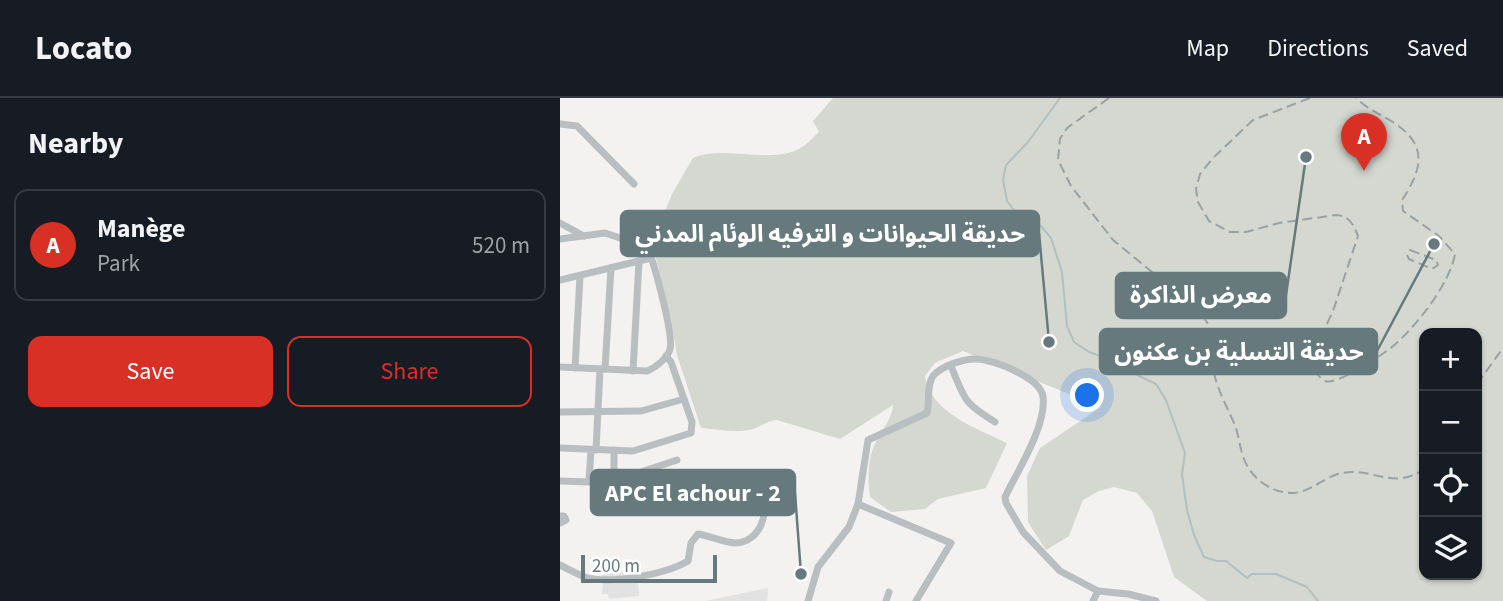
<!DOCTYPE html>
<meta charset="utf-8">
<style>
:root{--surface:#171b24;--page:#242831;--text:#f1f3f6;--muted:#9ea1a6;--line:#363941;--accent:#d93025}
body{margin:0;font-family:"Source Sans 3","Noto Sans Arabic",sans-serif;background:var(--page);color:var(--text)}
.controls{position:absolute;right:21px;bottom:21px;display:grid;overflow:hidden;border-radius:14px;box-shadow:0 2px 5px #0004}
.controls button{width:63px;height:63px;display:grid;place-items:center;padding:0;border:0;border-bottom:2px solid var(--line);background:var(--surface);color:var(--text);font:35px sans-serif}
.scale{position:absolute;left:21px;bottom:18px;width:136px;box-sizing:border-box;padding-left:7px;border:4px solid #667a7d;border-top:0;font-size:19px;line-height:24px;white-space:nowrap;color:#667a7d;-webkit-text-stroke:5px #fff;paint-order:stroke}
.you{position:absolute;left:528px;top:298px;width:24px;height:24px;margin:-18px;border:5px solid #fff;border-radius:50%;background:#1a73e8;box-shadow:0 0 0 10px #1a73e833}
.badge{display:grid;place-items:center;width:46px;height:46px;border-radius:50%;background:var(--accent);color:#fff;font-size:23px;font-weight:700}
.pin{position:absolute;translate:-50% -58px;filter:drop-shadow(0 2px 4px #0008)}
.pin::after{content:'';position:absolute;top:37px;width:24px;height:21px;background:inherit;clip-path:polygon(0 0,100% 0,50% 100%)}
.list{margin:0;padding:0;list-style:none}
h2{display:flex;justify-content:space-between;align-items:center;height:91px;margin:0;padding:0 28px;font-size:30px}
h2 small{font-size:23px;font-weight:400;color:var(--muted)}
.list li{display:grid;grid-template-columns:46px 1fr auto;gap:21px;align-items:center;box-sizing:border-box;height:112px;margin:0 14px 14px;padding:0 14px;border:2px solid var(--line);border-radius:14px}
.list b{display:block;font-size:26px;white-space:nowrap}
.list p{margin:0;font-size:23px;white-space:nowrap;color:var(--muted)}
.list em{font-size:23px;font-style:normal;color:var(--muted)}
.actions{display:flex;gap:14px;padding:21px 28px}
.actions a{flex:1;padding:16px 0;border:2px solid var(--accent);border-radius:14px;text-align:center;font-size:24px;color:var(--accent)}
.actions .main{background:var(--accent);color:#fff}
.icon{flex:none;width:38px;height:38px;fill:none;stroke:currentColor;stroke-width:2;stroke-linecap:round;stroke-linejoin:round}
.map{position:relative;flex:none;width:943px;height:503px;overflow:hidden}
header{display:flex;align-items:center;gap:42px;box-sizing:border-box;height:98px;padding:0 35px;background:var(--surface);border-bottom:2px solid var(--line)}
header strong{font-size:33px}
nav{display:flex;gap:38px;margin-inline-start:auto;font-size:24px}
main{display:flex}
aside{flex:1;background:var(--surface)}
.map>svg:first-child{display:block}
.built{fill:#e1e2e1}
.green{fill:#d5d8d0;fill-rule:evenodd}
.lines{fill:none;stroke-linecap:round;stroke-linejoin:round}
.stream{stroke:#b1c0c0;stroke-width:2}
.minor{stroke:#b9bfc0;stroke-width:7}
.rail{stroke:#99a2a4;stroke-width:2;stroke-dasharray:10 5;stroke-linecap:butt}
.leader{fill:none;stroke:#667a7d;stroke-width:2.5}
.callout-dot{fill:#667a7d;stroke:#fff;stroke-width:2.5}
.callout{fill:#667a7d;stroke:#667a7d;stroke-width:2.5}
.callout-label{font-size:24px;text-anchor:middle;font-weight:bold;fill:#fff}
</style>
<header>
<strong>Locato</strong>
<nav><a>Map</a><a>Directions</a><a>Saved</a></nav>
</header>
<main>
<aside>
<h2>Nearby<small></small></h2>
<ul class="list">
<li><span class="badge">A</span><div><b>Manège</b><p>Park</p></div><em>520 m</em></li>
</ul>
<div class="actions"><a class="main">Save</a><a>Share</a></div>
</aside>
<div class="map">
<svg width="943" height="503" viewBox="0 0 943 503">
<rect width="100%" height="100%" fill="#f3f2f0"/>
<g class="built">
<path d="M54,475h23l2,23 -30,3 -1,-5h-6l1,-12 -2,-7z"/>
<path d="M208,490l-1,13h-62z"/>
</g>
<path class="green" d="M273,0h670v503h-296l-33,-24 -22,-66 -15,-18 -23,-6 -15,4 -16,9 -14,36 -23,14 -18,-28 -1,-46 13,-28 61,-41 -138,-56 -28,12 -10,13c6,37 51,52 82,67l-21,45 -48,11 -13,10 -34,3 -21,-15c-2,-17 -3,-34 4,-51 6,-14 18,-26 19,-41l-53,34 -63,-19c-12,1 -17,8 -28,10 -15,3 -33,-1 -48,-2l-24,-73 -6,-36 -19,-76 20,-49 21,-36c32,-14 80,8 109,-11 6,-3 11,-10 17,-15l-6,-11zM864,235h53v242h-53z"/>
<g class="lines">
<path class="stream" d="M500,0l-32,44 -22,23 -3,15 4,21 9,12 24,12 11,13 11,34 5,54 7,16 15,10 38,14 6,7 23,11 10,16 19,53 -3,21 5,36 7,25 10,22 13,4h9l21,17 5,-4h24l31,13 11,14"/>
<g class="minor">
<path d="M0,26l17,2 57,58"/>
<path d="M0,125l24,13"/>
<path d="M0,141l45,-6 42,14c7,15 27,88 23,102 -2,9 -15,19 -23,22l-87,-4"/>
<path d="M0,182l91,-22"/>
<path d="M391,268c14,34 12,36 44,56"/>
<path d="M15,270l5,-92"/>
<path d="M45,271l6,-101"/>
<path d="M73,273l6,-110"/>
<path d="M0,314l81,-1 43,-12"/>
<path d="M0,350l73,3 58,-18 1,-11 -21,-60 -5,-6"/>
<path d="M36,352l4,-81"/>
<path d="M54,352v31l63,-21"/>
<path d="M0,383l29,1 2,-32"/>
<path d="M298,406l93,39 -35,58"/>
<path d="M0,418h4l2,4 -6,3"/>
<path d="M0,467c8,4 17,9 25,12 25,8 81,-3 103,-16l3,-18 7,-9c12,2 27,9 38,9 23,0 37,-33 22,-49"/>
<path d="M248,503l10,-34 31,-40 9,-23 10,-64 59,-27c3,-11 -1,-27 6,-37 8,-10 32,-18 44,-17 18,1 64,19 66,38 4,28 -26,75 -38,100l1,6 17,29 37,39 38,20 30,3 28,7"/>
<path d="M326,503l3,-9"/>
<path d="M533,503l5,-10"/>
</g>
<g class="rail">
<path d="M549,0l-42,30 -7,11 -2,21 13,26 42,54 84,69c25,28 10,34 17,64 4,19 15,37 22,55 3,10 4,21 8,31 8,20 27,34 49,34 19,-1 32,-17 49,-20 31,-6 52,18 82,-4"/>
<path d="M750,0l-57,22 -40,38 -13,16 -4,15 2,13 11,19 21,11h16l33,-9 57,-8c14,1 17,9 22,21l-25,75 -22,47c1,8 6,19 14,23 11,5 57,-26 67,-34 23,-19 58,-63 63,-93l-16,-18 -36,-25 -1,-11c21,-32 26,-55 -9,-78 -13,-8 -26,-13 -37,-24"/>
<path d="M850,152l26,10 2,5 -6,4 -23,-10 -2,-4z"/>
<path d="M917,286l26,-36"/>
</g>
</g>
<path class="leader" d="M489 244L479 135M746 59L726 197M874 146L817 253M241 476L235 395"/>
<g class="callout-dot">
<circle cx="489" cy="244" r="7"/>
<circle cx="746" cy="59" r="7"/>
<circle cx="874" cy="146" r="7"/>
<circle cx="241" cy="476" r="7"/>
</g>
<g class="callout">
<rect x="61" y="113" width="418" height="45" rx="7"/>
<rect x="556" y="175" width="170" height="45" rx="7"/>
<rect x="540" y="231" width="277" height="45" rx="7"/>
<rect x="31" y="372" width="204" height="45" rx="7"/>
</g>
<g class="callout-label">
<text x="270" y="144">حديقة الحيوانات و الترفيه الوئام المدني</text>
<text x="641" y="205">معرض الذاكرة</text>
<text x="679" y="262">حديقة التسلية بن عكنون</text>
<text x="133" y="403">APC El achour - 2</text>
</g>
</svg>
<div class="controls">
<button>+</button>
<button>−</button>
<button><svg class="icon" aria-label="locate" viewBox="0 0 24 24"><circle cx="12" cy="12" r="6"/><path d="M12 2v4M12 18v4M2 12h4M18 12h4"/></svg></button>
<button><svg class="icon" aria-label="layers" viewBox="0 0 24 24"><path d="M12 4l9 5-9 5-9-5zM3 14l9 5 9-5"/></svg></button>
</div>
<div class="scale">200 m</div>
<div class="you"></div>
<div class="pin badge" style="left:804px;top:73px">A</div>
</div>
</main>
